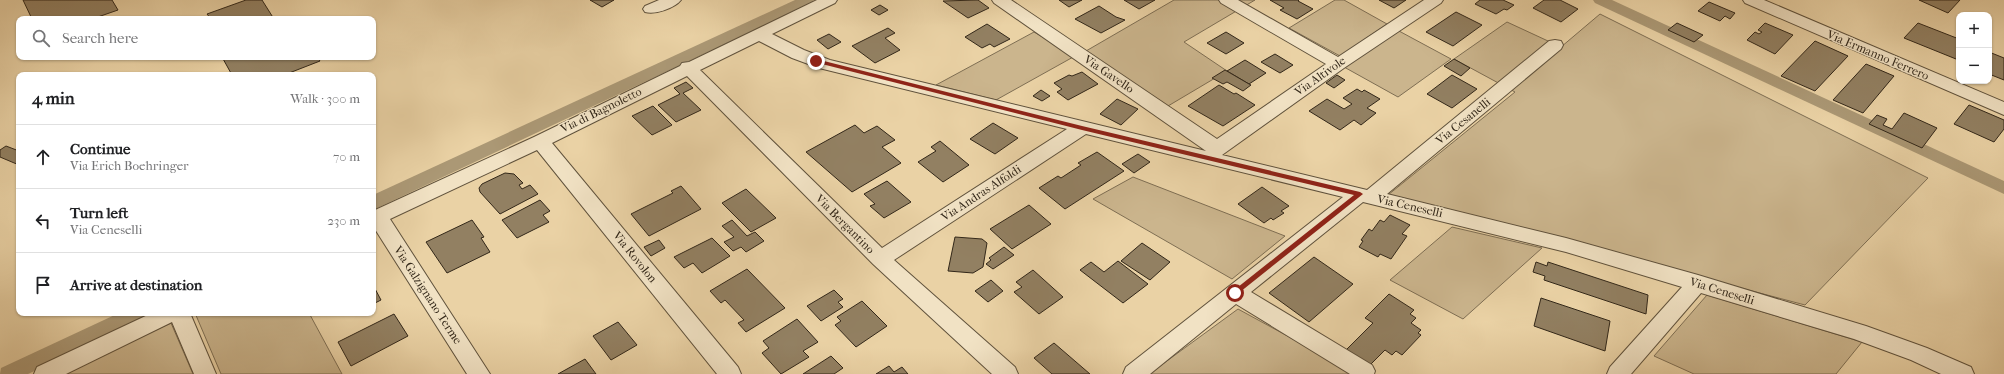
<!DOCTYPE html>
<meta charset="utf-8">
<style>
:root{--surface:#fff;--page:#f2f2f2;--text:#202124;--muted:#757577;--line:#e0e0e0}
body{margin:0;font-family:"IM FELL French Canon",serif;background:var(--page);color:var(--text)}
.controls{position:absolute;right:12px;top:12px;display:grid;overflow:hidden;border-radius:8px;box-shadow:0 1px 3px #0004}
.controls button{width:36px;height:36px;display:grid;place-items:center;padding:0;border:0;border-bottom:1px solid var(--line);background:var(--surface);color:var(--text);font:20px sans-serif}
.stop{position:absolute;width:12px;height:12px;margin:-9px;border:3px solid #8f2418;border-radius:50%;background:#fff}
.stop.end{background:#8f2418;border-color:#fff;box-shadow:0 1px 4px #0008}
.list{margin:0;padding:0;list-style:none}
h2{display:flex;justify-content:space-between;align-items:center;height:52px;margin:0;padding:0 16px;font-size:17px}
h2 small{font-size:13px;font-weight:400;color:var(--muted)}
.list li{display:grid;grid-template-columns:26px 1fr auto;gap:12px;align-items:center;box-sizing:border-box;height:64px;padding:0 16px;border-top:1px solid var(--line)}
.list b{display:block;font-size:15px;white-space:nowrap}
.list p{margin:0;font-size:13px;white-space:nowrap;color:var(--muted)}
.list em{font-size:13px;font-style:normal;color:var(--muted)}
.icon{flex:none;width:22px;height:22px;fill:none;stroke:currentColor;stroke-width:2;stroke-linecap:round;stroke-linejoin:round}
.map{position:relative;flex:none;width:2004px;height:374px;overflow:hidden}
.search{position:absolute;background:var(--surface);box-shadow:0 1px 3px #0004;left:16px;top:16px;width:360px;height:44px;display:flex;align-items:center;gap:10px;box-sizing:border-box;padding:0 14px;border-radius:8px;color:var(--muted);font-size:15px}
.panel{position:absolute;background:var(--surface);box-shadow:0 1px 3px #0004;left:16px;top:72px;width:360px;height:244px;border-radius:8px}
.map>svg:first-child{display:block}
.green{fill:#cbb58d;stroke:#7e6e53}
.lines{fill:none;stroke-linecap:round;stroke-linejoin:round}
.canal{fill:#ab9875;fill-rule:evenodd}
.building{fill:#928062;stroke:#322719}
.minor-casing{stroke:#60523c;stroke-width:2}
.minor{fill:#f1e2c4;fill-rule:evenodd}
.route{fill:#8f2418}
.labels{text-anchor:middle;stroke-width:3;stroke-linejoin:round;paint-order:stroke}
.street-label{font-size:12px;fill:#322719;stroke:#f1e2c4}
</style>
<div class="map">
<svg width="2004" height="374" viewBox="0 0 2004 374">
<rect width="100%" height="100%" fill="#ead2a5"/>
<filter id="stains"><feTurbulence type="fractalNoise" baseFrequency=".005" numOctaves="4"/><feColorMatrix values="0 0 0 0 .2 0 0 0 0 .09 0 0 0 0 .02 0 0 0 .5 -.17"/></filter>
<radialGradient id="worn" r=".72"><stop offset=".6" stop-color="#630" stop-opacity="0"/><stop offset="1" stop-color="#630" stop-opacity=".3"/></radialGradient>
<g class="green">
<path d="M1174,0h81l-71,42 43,29 -59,35 -82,-55z"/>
<path d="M1335,0h9l43,24 -47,32 -51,-28z"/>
<path d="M1600,14l328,164 -123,127 -417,-110 127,-103 -61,-33 53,-37 54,25z"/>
<path d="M1399,31l52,28 -53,38 -54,-30z"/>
<path d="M1034,32l41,24 -79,44 -60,-15z"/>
<path d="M1133,177l152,59 -53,43 -139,-80z"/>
<path d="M1452,227l90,21 -79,71 -73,-39z"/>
<path d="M1707,295l155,47 -26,32h-142l-40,-18z"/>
<path d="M1238,309l119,65h-208z"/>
<path d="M195,313h114l33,61h-121z"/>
<path d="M171,323l22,51h-125l-1,-3z"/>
</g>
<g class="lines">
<g class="canal">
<path d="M795,0h19l-2,3 -439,207v-15z"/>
<path d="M1593,0h19l392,181v13l-409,-191z"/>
<path d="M119,313h29l-3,6 -117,55h-28l1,-6z"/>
</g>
</g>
<g class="building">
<path d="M23,0h89l6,10 -26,9h-60z"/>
<path d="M246,0h16l12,19h-63l-4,-5z"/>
<path d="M590,0h24l-12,7z"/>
<path d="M978,0l11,8 -21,10 -25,-17z"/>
<path d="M1059,0h23l-13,7z"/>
<path d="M1124,0h31l-16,9z"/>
<path d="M1270,0h29l-1,1 15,8 -16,10 -17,-9 4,-2z"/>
<path d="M1379,0h27l-12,8z"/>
<path d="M1480,0h23l11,5 -7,5 -3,-1 -8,5 -21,-10z"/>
<path d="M1544,0h16l18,9 -17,13 -28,-14z"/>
<path d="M1919,0h41l-12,13z"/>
<path d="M1709,2l26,11 -5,6 -5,-3 -5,5 -22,-10z"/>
<path d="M880,5l8,5 -9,5 -8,-5z"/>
<path d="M1099,6l17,11 9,3 -24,13 -26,-14z"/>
<path d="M1456,12l26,13 -29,21 -27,-14z"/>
<path d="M1677,23l26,12 -9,7 -26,-12z"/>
<path d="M1765,23l28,12 -18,19 -28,-14 8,-8 4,2 3,-2 -4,-2z"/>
<path d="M1918,23l41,16v17l-3,3 -52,-21z"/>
<path d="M987,24l23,15 -16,8 -4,-3 -8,4 -17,-11z"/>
<path d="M888,28l7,5 -10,5 15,12 -25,13 -23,-17z"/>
<path d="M1226,32l18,11 -18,11 -19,-11z"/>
<path d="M829,34l12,8 -13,7 -11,-9z"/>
<path d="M1815,41l33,15 -33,35 -34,-15z"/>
<path d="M1989,52l15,6v22l-15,-6z"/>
<path d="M1275,54l18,11 -13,8 -19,-11z"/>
<path d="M222,57h95l3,4 -36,14h-52z"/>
<path d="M1454,59l16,9 -9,8 -17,-10z"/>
<path d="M1245,60l21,13 -17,11 -22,-13z"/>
<path d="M1866,64l28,12 -31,37 -30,-13z"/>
<path d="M1225,70l24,14 2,1 -8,6 -16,-9 -4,2 -11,-6z"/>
<path d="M1082,72l16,12 -30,16 -11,-8 5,-3 -8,-6 15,-8 3,1z"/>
<path d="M1337,75l8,5 -11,8 -8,-5z"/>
<path d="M1452,75l25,14 -25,19 -25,-14z"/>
<path d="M686,82l7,6 -10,5 18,17 -25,12 -18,-17 22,-11 -6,-6z"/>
<path d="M1219,85l15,9 2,-1 19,12 -32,21 -35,-20z"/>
<path d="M1357,89l5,3 2,-2 16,9 -13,9 9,5 -15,12 -7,-5 -14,10 -31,-19 18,-12 17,10 8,-5 -9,-6z"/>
<path d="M1041,90l9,6 -8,5 -9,-5z"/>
<path d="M1117,99l21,10 -17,16 -21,-11z"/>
<path d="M1969,105l35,15v9l-10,13 -40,-18z"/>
<path d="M653,106l19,19 -20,10 -20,-19z"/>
<path d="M1904,113l33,15 -15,20 -53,-24 8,-9 10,4 -4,6 9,4z"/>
<path d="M993,123l25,15 -23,16 -25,-15z"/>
<path d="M855,125l9,8 13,-7 18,14 -13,7 19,16 -49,29 -46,-40z"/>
<path d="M940,141l29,24 -26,17 -25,-20 18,-11 -5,-4z"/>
<path d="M6,146l13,5v14l-19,-8v-7z"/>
<path d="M1097,152l27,19 -59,38 -26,-21 19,-12 3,2 20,-13 -3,-2z"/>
<path d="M1138,154l12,8 -16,11 -12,-9z"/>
<path d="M505,173l9,1 9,9 -4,2 3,4 8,-4 8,9 -38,20 -20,-22 -1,-4 3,-4z"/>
<path d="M887,181l24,21 -27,16 -14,-12 5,-2 -11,-10z"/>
<path d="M681,186l20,23 -52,27 -18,-22 42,-21 -2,-2z"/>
<path d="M1262,187l27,19 -8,5 3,2 -11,7 -2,-2 -7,5 -26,-19z"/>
<path d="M746,189l30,29 -25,14 -29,-29z"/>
<path d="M540,200l10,11 -7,4 6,7 -32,16 -15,-18z"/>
<path d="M1029,205l22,19 -39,25 -22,-20z"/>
<path d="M1390,215l20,10 -8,9 5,2 -16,23 -11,-5 -2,3 -19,-10 4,-6 -2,-1 8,-11 3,2 8,-11 4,2z"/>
<path d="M472,220l12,17 -3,1 9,14 -43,21 -21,-31z"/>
<path d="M732,220l15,16 8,-4 9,9 -18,11 -5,-5 -8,4 -9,-9 10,-5 -12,-11z"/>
<path d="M955,237l27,2 5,4 -4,24 -10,6 -25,-2z"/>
<path d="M712,238l18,18 -28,17 -9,-10 -9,5 -10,-11z"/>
<path d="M659,240l6,8 -14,8 -7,-9z"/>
<path d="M1142,243l28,19 -20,18 -29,-19z"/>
<path d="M1004,247l10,8 -21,14 -7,-5 5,-4 -2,-2z"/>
<path d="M1314,257l39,27 -44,38 -40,-29z"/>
<path d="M1118,261l30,23 -25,19 -43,-33 11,-8 13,10z"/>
<path d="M1536,262l11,4 1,-4 100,33 -2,19 -102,-34 1,-4 -12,-4z"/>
<path d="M747,269l38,39 -39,24 -8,-9 6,-3 -19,-20 -4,3 -11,-12z"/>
<path d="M1033,270l30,27 -24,17 -25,-22 8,-5 -6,-5z"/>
<path d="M991,280l12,11 -15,11 -13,-11z"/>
<path d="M373,285l8,15 -8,4z"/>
<path d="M834,290l9,9 -5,3 5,5 -22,14 -14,-15z"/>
<path d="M1389,294l25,16 -4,4 6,4 -5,5 10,7 -3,3 3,2 -19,20 -6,-4 -4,4 -7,-5 -16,16 -23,-16 27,-27 -8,-5z"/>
<path d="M1541,298l69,23 -5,30 -71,-25z"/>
<path d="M862,301l25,25 -31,21 -21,-22 6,-4 -4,-4z"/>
<path d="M394,314l14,22 -57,30 -13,-24z"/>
<path d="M797,319l21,23 -15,9 6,6 -28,17 -19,-21 7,-5 -6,-7z"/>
<path d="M618,322l19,23 -26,15 -18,-24z"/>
<path d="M1054,343l36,31h-38l-18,-16z"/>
<path d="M831,356l12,12 -9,6h-31z"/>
<path d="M585,359l11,15h-38z"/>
<path d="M889,366l5,6 8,-5 6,7h-32z"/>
</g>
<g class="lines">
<g class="minor-casing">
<g id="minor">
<path d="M659,0h22c-6,8 -26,15 -36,12l-2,-3 2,-3z"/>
<path d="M817,0h20l-2,3 -63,31 32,16 26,10 376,91 -212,-148 -2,-3h19l206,139 109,-75 -105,-61 -2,-3h19l100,57 86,-57h19l-2,3 -97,65 -122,87 145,35 182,-149 6,-1 6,1 2,4 -2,4 -174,145 179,44 132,37 168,51 61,22 44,19 3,7h-33l-30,-14 -57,-21 -153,-46 -70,81h-24l3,-7 72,-80 -116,-35 -203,-50 -112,90 121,73 3,6 -1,3h-24l-114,-70 -86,70h-27l3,-7 217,-170 -257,-63 -192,126 121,107 3,7h-26l-119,-110 -186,-188 -135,67 186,224 3,7h-24l-180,-224 -147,69 100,155h-23l-94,-148v-15l161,-74 146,-71 2,-3 7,-1zM759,41l33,17 27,10 248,61 -185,119 -182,-178z"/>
<path d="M1743,0h21l240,102v13l-259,-112z"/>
<path d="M152,313h38l26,61h-22l-22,-52 -106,52h-32l3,-7z"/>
</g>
</g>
<use href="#minor" class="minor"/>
</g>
<path class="route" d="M816,59l266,67 278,66 3,2 -128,102 -2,-1v-4l121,-96 -272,-65 -268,-68 -1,-1z"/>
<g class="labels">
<g class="street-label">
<text transform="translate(1878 55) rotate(23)" y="4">Via Ermanno Ferrero</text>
<text transform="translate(1109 74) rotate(34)" y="4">Via Gavello</text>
<text transform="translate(1320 76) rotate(-35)" y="4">Via Altivole</text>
<text transform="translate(601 110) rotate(-26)" y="4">Via di Bagnoletto</text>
<text transform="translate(1463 121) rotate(-39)" y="4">Via Cesanelli</text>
<text transform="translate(981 193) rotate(-33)" y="4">Via Andras Alfoldi</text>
<text transform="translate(1410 206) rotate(13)" y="4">Via Ceneselli</text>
<text transform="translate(845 224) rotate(45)" y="4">Via Bergantino</text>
<text transform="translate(635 257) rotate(51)" y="4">Via Rovolon</text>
<text transform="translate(1722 291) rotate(17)" y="4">Via Ceneselli</text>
<text transform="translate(428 295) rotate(57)" y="4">Via Galzignano Terme</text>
</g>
</g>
<rect width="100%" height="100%" filter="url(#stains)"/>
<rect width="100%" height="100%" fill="url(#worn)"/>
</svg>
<div class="controls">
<button>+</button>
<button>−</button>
</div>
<div class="stop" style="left:1235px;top:293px"></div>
<div class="stop end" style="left:816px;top:61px"></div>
<div class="search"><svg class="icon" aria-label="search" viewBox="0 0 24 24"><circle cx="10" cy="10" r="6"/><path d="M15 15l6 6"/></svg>Search here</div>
<section class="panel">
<h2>4 min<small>Walk · 300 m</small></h2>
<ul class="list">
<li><svg class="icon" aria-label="ahead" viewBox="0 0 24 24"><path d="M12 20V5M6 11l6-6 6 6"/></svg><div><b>Continue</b><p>Via Erich Boehringer</p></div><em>70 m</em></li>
<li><svg class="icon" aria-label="left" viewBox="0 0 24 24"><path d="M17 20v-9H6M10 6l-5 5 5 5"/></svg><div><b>Turn left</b><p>Via Ceneselli</p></div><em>230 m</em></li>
<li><svg class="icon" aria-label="arrive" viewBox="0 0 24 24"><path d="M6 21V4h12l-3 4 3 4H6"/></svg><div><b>Arrive at destination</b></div></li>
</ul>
</section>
</div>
